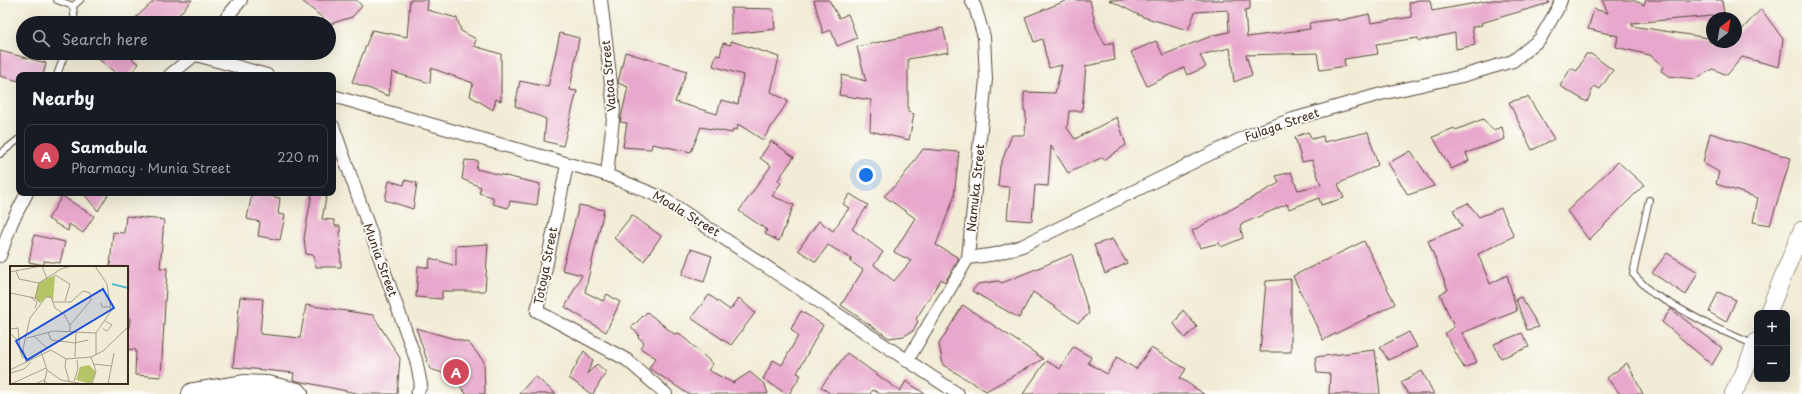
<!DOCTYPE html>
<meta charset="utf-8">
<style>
:root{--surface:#171b24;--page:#242831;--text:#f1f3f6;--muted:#9ea1a6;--line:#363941;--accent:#d1495b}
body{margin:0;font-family:"Playpen Sans",sans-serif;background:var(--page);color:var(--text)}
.controls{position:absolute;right:12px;bottom:12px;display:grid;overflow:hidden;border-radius:8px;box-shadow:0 4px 16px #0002}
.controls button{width:36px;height:36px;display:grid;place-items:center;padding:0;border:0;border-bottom:1px solid var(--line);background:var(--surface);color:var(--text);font:20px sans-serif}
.compass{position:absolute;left:1706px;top:12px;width:36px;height:36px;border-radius:50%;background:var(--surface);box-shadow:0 4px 16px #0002;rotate:31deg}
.you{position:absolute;left:866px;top:175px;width:14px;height:14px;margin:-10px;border:3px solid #fff;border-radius:50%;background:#1a73e8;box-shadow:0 0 0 6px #1a73e833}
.badge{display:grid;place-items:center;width:26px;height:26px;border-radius:50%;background:var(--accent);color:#fff;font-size:13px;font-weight:700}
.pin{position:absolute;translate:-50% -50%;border:2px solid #fff;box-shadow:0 1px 4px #0006}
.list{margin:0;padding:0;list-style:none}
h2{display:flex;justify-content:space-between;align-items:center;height:52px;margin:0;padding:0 16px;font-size:17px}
h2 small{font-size:13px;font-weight:400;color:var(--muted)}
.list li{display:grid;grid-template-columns:26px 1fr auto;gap:12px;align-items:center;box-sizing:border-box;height:64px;margin:0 8px 8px;padding:0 8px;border:1px solid var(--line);border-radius:8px}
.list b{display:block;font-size:15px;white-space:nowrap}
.list p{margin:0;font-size:13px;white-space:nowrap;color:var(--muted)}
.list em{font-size:13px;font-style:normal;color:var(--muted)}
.icon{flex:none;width:22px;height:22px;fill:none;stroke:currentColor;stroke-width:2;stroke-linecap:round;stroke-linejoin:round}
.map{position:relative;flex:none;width:1802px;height:394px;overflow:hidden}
.search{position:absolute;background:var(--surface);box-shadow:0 4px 16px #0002;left:16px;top:16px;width:320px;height:44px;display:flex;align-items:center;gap:10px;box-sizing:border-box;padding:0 14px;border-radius:22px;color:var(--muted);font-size:15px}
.panel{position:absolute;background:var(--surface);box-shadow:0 4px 16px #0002;left:16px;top:72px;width:320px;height:124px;border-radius:8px}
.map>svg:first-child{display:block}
.building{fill:#e8a7cc}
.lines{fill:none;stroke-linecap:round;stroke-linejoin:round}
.lane-casing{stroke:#56473a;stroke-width:8}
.street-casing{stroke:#56473a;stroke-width:14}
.secondary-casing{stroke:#56473a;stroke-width:18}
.highway-casing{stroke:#56473a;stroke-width:24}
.lane{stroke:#fff;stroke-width:6}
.street{stroke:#fff;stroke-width:12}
.secondary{stroke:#fff;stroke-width:17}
.highway{stroke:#fff;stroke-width:22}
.labels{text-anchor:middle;stroke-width:3.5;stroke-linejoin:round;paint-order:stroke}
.street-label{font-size:12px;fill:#3b2a1e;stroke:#fdfcf7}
.inset-river{fill:none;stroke:#54bcd1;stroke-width:2}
.inset-road{fill:none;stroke:#a89e8c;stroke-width:1}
.view{fill:#1d4ed8;fill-opacity:0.15;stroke:#1d4ed8;stroke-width:2}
.inset-edge{fill:none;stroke:#3b2a1e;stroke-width:2}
</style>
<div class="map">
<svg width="1802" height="394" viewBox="0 0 1802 394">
<rect width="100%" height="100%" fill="#fdfcf7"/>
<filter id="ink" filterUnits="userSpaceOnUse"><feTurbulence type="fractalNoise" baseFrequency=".025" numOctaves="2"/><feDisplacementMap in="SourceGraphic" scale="8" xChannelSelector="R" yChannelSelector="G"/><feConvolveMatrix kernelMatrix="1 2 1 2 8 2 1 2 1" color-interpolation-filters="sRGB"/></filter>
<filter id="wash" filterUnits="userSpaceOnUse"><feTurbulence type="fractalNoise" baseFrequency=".012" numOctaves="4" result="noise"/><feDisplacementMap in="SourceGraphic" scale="16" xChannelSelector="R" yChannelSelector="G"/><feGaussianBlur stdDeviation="0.9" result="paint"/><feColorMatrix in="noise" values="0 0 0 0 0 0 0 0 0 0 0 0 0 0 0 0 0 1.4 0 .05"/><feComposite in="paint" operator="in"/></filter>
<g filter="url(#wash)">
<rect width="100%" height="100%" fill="#f1ecd6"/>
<g id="blocks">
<g class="building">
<path d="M155,0h37l-21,23h-41z"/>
<path d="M301,0h55l6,6 -10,11 -22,7z"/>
<path d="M410,0h18l-1,10 30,8 4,13 15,8 -2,7 27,8v47l-5,-2 -3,11 -23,-14 3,-13 -42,-15 -1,15 -38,-11 -3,24 -37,-14 20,-52 35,7z"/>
<path d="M814,0h15l10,18 9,-4 9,24 -20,8 -6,-16 -8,3z"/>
<path d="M1068,0h22l6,27 9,18 8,-3 2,18 -29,6 -4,45h-13l-2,17 8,11 42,-22 9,28 -22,15 -1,-3 -35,16 -17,-27 -3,40 -13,-1 -3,36 -25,-2 3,-32 -12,-1 2,-20 12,-31h13l1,-24h-2v-19l31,1 7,-28 -13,3 -7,-29 -8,3 -9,-25z"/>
<path d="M1109,0h141v9l-5,1 2,27 63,-8 -1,-6 28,-4 1,2 31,-7 2,9 41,-6 -3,-14 9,-3h12l2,11 61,-11h55l1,3 -68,20 1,2 -10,2 3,18 -19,4 -1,-16 -36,8 -1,-3 -42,6 2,10 -34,5 1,7 -25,4 -3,-17 -71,2 6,20 -18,7 -4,-34 -30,7 6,12 -19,8 -3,-7 -37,18 -16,-34 25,-11 7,14 51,-20 15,-3 -1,-22 -33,2 -7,18 -45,-13z"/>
<path d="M1602,0h31l11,5 2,-5h76l2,15 -92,8v3l77,12v4h18l1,3 3,-3h5v-6l25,-27 22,30 -4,28 -37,-10 -15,18 -14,-6 -18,10 -26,-3 -8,-5 2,-5 -13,-11 -34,-8 2,-11 -30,-7 6,-20 14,4z"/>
<path d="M731,8l42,1 2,20 -44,5z"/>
<path d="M943,28l6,24 -41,7v53l6,2 -5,26 -39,-9 1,-31 -32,-5 3,-20 24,6 -9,-34z"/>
<path d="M560,33l19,5 -9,52 7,1 -14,55 -19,-5 2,-22 -31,-13 5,-25 28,6z"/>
<path d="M731,41l48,16 -8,35 17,9 -25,39 -25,-16 -1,6 -4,-1 -1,4 -31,-6 -10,25 -39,-8 -1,5 -28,-2 4,-24 -7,-1 8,-35 -10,-4 7,-31 62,19 -12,31 42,12 4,-14 17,4 5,-29 -30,-9 3,-11 4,1 3,-13 8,2z"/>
<path d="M0,51l46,12 -3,12h-24v6l-19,-5z"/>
<path d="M91,53h46l-5,6 7,5 -10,11h-11z"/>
<path d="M1586,54h5l22,16 -13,19 -6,-3 -7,16 -27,-16 11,-18 6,3z"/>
<path d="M1528,97l26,42 -22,11 -23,-48z"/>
<path d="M1483,119l10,11 9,-3 3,12 -39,14 3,8 -18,8 -18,-32 21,-9 2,2z"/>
<path d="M1308,132l4,7 11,-3 1,6 44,-10 10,33 -40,19 6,14 -23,7 -2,-7 -30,11 -2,-5 -47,21 3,13 -22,9 -2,-4 -19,5 -8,-17 87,-48 -3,-7 15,-4 7,18 23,-5 -9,-25 -10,2 -7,-25z"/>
<path d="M1710,133l81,25 -21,67 -17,-3 5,-24 -42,-14 3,-12 -16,-9z"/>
<path d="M771,141l23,16 -16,23 3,3 -9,13 22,9 -15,36 -14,-7 2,-4 -28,-19 32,-45 -11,-8z"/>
<path d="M923,149l36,3 -5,45 -18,48 23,13 -14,24 -4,-3 -25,40 2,2 -5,10 -9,5 -15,2 -48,-33 22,-35 -13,-9 2,-2 -24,-14 -12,17 -18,-12 21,-29 14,10 16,-23 -6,-4 7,-10 18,11 -16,24 31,23 -9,13 20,16 17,-20 -17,-9 21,-34 -31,-22 15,-14z"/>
<path d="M1411,151l23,35 -26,9 -20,-32z"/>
<path d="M465,160l13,1 -2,8 64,15 -3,21 -27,-4 -2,7 -15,-4v-7l-14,-4 2,-6 -19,-8z"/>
<path d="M1618,162l26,23 -55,55 -22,-29z"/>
<path d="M405,180l12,3 -4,26 -28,-9 4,-19 15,4z"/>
<path d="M83,193h26l-11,18z"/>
<path d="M252,193l28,5 -2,16 7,1 -5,25 -22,-4 2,-14 -13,-3z"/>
<path d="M312,193h15l-5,26 12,1 1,6h5l1,41h-25l-2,-12 -8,-1 -2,-16z"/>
<path d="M62,196l32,20 -11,17 -14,-9 -1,7 -20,-12z"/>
<path d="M1468,203l11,14 22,-9 13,28 -36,18 12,30 17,-9 10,36 -55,22 15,29 -13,6 -19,-35 9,-6 -14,-33 8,-4 -20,-49 34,-14 -9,-17z"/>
<path d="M579,205l25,5 -19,82 18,9 4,-7 13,8 -14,30 -41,-25 17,-32 -20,-5z"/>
<path d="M632,215l29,21 -17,25 -30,-23z"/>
<path d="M126,216l38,4 -4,48h7l-6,109 -26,-2 1,-25 -9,-1 3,-31h-3v-51h-17l3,-35 11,1z"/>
<path d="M34,235l31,7 -5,21 -16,-2v4l-15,-3z"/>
<path d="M1112,239l15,24 -22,11 -11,-29z"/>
<path d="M1364,241l31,63 -72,36 -30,-64z"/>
<path d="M488,244l-3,47h-43v8l-26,-2 2,-31 11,2 1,-10 26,8v-20z"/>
<path d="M691,249l21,7 -8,26 -22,-7z"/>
<path d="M1667,253l31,19 -12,23 -34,-22z"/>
<path d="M1072,254l17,60 -11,9 -45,-31 -14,26 -47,-27 6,-7 20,-3 4,2z"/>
<path d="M1291,279v73h-31l6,-71z"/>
<path d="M1718,292l18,8 -10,22 -17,-10z"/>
<path d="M709,295l21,15 9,-12 16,15 -24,32 -40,-27z"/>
<path d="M240,297l23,2 -3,35 40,4 6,-33 67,10 27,43 -3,36h-36l-68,-14 1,-7 -61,-6z"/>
<path d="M1521,297l18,30 -12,3 -11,-31z"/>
<path d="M963,305l72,48 8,6 -57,32 -43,-26 -4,-21z"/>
<path d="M1671,309l51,39 -10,17 -50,-43z"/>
<path d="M1183,310l14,17 -12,11 -11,-14z"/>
<path d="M801,311l22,14 -26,48 4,2 -12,19h-2l-24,-15 10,-19 9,5 16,-29 -7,-7z"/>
<path d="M647,312l27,22 5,-1 34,31 -5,6 25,13 17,-11 15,13 3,9h-80l-39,-26 7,-10 -16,-10 4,-6 -6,-5 1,-3 -8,-6z"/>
<path d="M416,328l53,15 15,19 1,32h-19l-13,-18 -23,-7z"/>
<path d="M1409,332l8,15 -29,13 -8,-13z"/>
<path d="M1522,333l7,14 -28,11 -7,-14z"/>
<path d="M1073,347l18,10 -3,6 19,11 10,-17 19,12 15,-21 35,21 -6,9 24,16h-181l23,-33 14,8z"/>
<path d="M1375,350l5,44h-51l1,-20 -13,-1 -2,-16z"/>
<path d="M584,351l9,9 -6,14 10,-10 9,8 -13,22h-2l-22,-16z"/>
<path d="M847,353l53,38 6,-10 19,13h-45l-7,-4 -3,4h-39l-10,-7z"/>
<path d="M1627,363l16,31h-23l-13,-16z"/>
<path d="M1422,371l12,23h-26l-7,-12z"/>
<path d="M535,376l21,18h-37z"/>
</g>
</g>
</g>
<g filter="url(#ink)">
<use href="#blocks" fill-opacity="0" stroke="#56473a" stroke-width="1"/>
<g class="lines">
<g class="lane-casing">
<g id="lane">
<path d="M57,0l16,6"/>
<path d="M73,6l2,17"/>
<path d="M73,6l7,-6"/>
<path d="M57,75l8,-22"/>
<path d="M0,154l19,-15"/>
<path d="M1649,200l-16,74 19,19 57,32 46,20"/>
</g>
</g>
<g class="street-casing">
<g id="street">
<path d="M601,0l13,109 -7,66"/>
<path d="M222,23l19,-23"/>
<path d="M196,55l71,20"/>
<path d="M170,75l27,-22"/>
<path d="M333,96l274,79 56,23 295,196"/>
<path d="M333,126l83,234 5,25 -4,9"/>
<path d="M567,165l-30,146 90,49 39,34"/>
<path d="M0,256l12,-34 15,-29"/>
<path d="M968,258l28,-4 26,-8 227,-111 44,-16 88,-25 81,-18 51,-15 27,-22 18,-31 3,-8"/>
<path d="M907,361l61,-103 18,-179 -2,-42 -9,-30 -4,-7"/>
</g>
</g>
<g class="secondary-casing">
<g id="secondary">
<path d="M1768,313l34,-83"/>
<path d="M1733,394l10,-19 14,-34"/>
</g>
</g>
<g class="highway-casing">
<path id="highway" d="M193,394l51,-8 23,1 30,7"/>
</g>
<use href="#lane" class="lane"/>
<use href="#street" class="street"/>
<use href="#secondary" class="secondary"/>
<use href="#highway" class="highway"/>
</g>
</g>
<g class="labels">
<g class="street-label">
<text transform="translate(609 76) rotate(-95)" y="4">Vatoa Street</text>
<text transform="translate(1282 125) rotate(-19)" y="4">Fulaga Street</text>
<text transform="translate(976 188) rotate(-84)" y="4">Namuka Street</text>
<text transform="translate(686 214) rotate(31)" y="4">Moala Street</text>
<text transform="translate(380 260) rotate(70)" y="4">Munia Street</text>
<text transform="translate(546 266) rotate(-79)" y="4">Totoya Street</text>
</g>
</g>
<g transform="translate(10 266)">
<rect width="118" height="118" fill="#f1ecd6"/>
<path d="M45,9l-2,27 -1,-4 -6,-1 -6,6 -5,-5 3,-15zM79,99l7,7 -5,12 -15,-4 4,-13z" fill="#b4c467"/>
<path class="inset-river" d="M102,18l16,4"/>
<path class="inset-road" d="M32,0l5,13M85,0l12,18 4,27 -15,22v22M6,5l3,8 20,4M0,6l31,-6M45,9l15,9 -5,17M0,27l25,5 5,4M20,31l7,5 -2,6M25,32l4,-15 22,-14 10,-3M43,36h18l12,-11 7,2 1,7 -21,25M91,37l1,4h8M0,63l8,-1 2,22 2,7 3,1M93,63l4,2 5,-6 -7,-4M38,66l3,8 24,3 13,-3M0,67l6,6h4M24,70l14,13M17,72l27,-7 42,2M31,85l6,19 -3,14M65,91l1,-25M81,91l5,14 -4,13M56,93l-1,7 4,15M16,96l-3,-13 7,-31 16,-21h5l4,11 9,6 6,11v7M83,98l18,2M0,104l41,-20 15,9 25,-2 12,-6 25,-24M37,104l14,10 23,4M1,107l13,-4 7,-7M64,115l4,-12 -1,-9M1,118l35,-16M26,118l8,-4 4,4M98,118l6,-31"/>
<path class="view" d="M93,23l11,19 -87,52 -11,-19z"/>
<rect width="118" height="118" class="inset-edge"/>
</g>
</svg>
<div class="controls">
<button>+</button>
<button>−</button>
</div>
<svg class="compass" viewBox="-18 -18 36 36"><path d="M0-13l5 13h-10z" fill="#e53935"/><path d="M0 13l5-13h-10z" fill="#9ea1a6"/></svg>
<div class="you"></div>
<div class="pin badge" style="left:456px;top:372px">A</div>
<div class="search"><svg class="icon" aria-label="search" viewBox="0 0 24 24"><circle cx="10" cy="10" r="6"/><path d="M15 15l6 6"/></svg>Search here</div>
<section class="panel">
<h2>Nearby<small></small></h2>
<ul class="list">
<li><span class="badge">A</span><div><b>Samabula</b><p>Pharmacy · Munia Street</p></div><em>220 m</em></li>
</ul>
</section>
</div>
